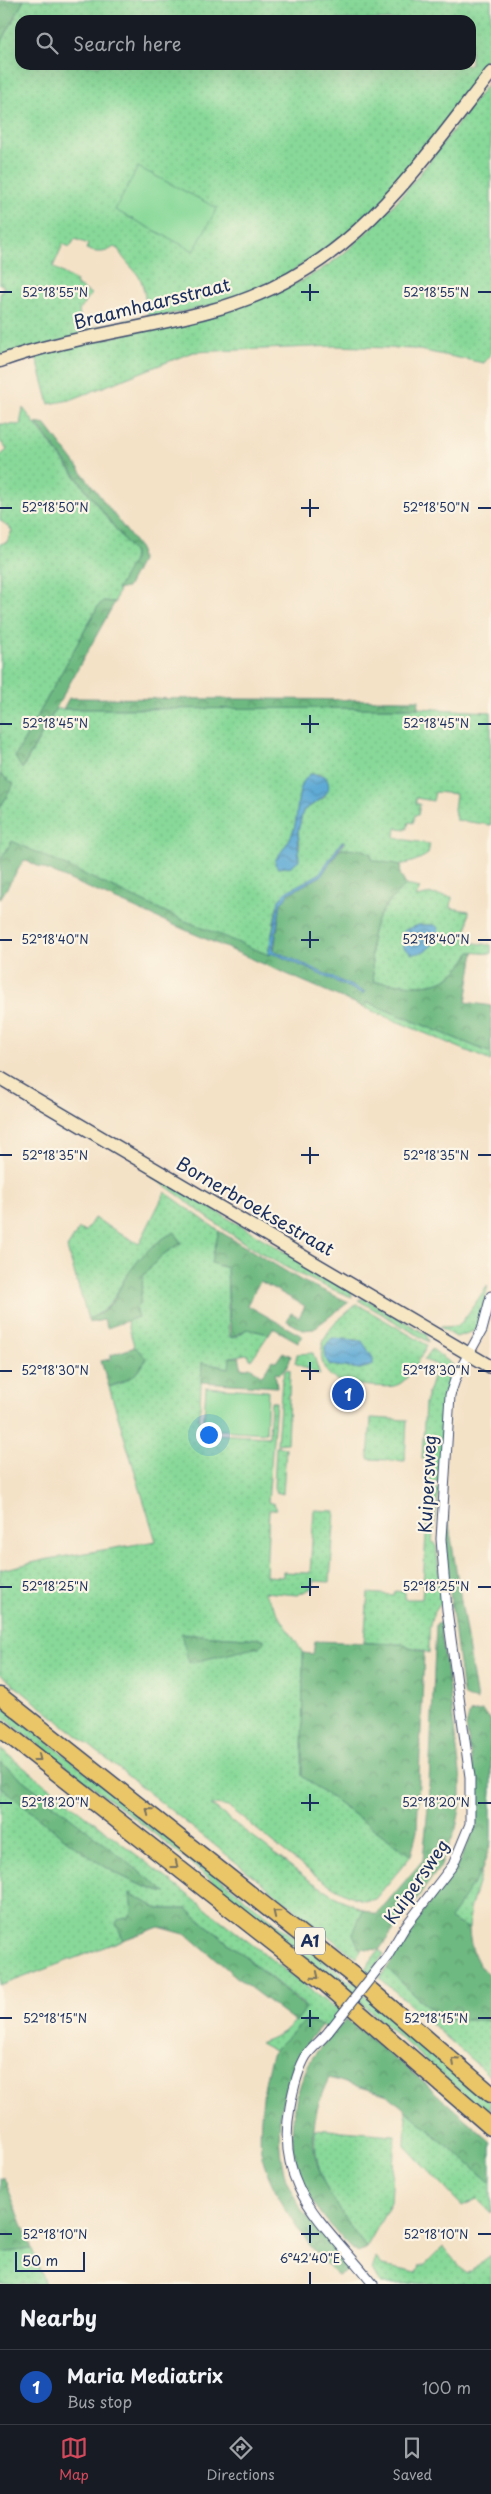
<!DOCTYPE html>
<meta charset="utf-8">
<style>
:root{--surface:#171b24;--page:#242831;--text:#f1f3f6;--muted:#9ea1a6;--line:#363941;--accent:#d1495b}
body{margin:0;font-family:"Playpen Sans",sans-serif;background:var(--page);color:var(--text)}
.scale{position:absolute;left:15px;bottom:12px;width:70px;box-sizing:border-box;padding-left:5px;border:2px solid #1b2f5e;border-top:0;font-size:14px;line-height:18px;white-space:nowrap;color:#1b2f5e;-webkit-text-stroke:4px #fcf5e5;paint-order:stroke}
.you{position:absolute;left:208px;top:1434px;width:18px;height:18px;margin:-12px;border:4px solid #fff;border-radius:50%;background:#1a73e8;box-shadow:0 0 0 8px #1a73e833}
.badge{display:grid;place-items:center;width:32px;height:32px;border-radius:50%;background:var(--accent);color:#fff;font-size:16px;font-weight:700}
.pin{position:absolute;translate:-50% -50%;border:2px solid #fff;box-shadow:0 1px 5px #0006}
.list{margin:0;padding:0;list-style:none}
h2{display:flex;justify-content:space-between;align-items:center;height:65px;margin:0;padding:0 20px;font-size:21px}
h2 small{font-size:16px;font-weight:400;color:var(--muted)}
.list li{display:grid;grid-template-columns:32px 1fr auto;gap:15px;align-items:center;box-sizing:border-box;height:75px;padding:0 20px;border-top:1px solid var(--line)}
.list b{display:block;font-size:19px;white-space:nowrap}
.list p{margin:0;font-size:16px;white-space:nowrap;color:var(--muted)}
.list em{font-size:16px;font-style:normal;color:var(--muted)}
.icon{flex:none;width:28px;height:28px;fill:none;stroke:currentColor;stroke-width:2;stroke-linecap:round;stroke-linejoin:round}
.map{position:relative;flex:none;width:491px;height:2284px;overflow:hidden}
.search{position:absolute;background:var(--surface);box-shadow:0 5px 20px #0002;left:15px;right:15px;top:15px;height:55px;display:flex;align-items:center;gap:12px;box-sizing:border-box;padding:0 18px;border-radius:15px;color:var(--muted);font-size:19px}
.sheet{height:140px;background:var(--surface)}
nav{display:flex;justify-content:space-around;align-items:center;box-sizing:border-box;height:70px;border-top:1px solid var(--line);background:var(--surface);font-size:14px;color:var(--muted)}
nav a{display:grid;justify-items:center;gap:2px}
nav .on{color:var(--accent)}
.map>svg:first-child{display:block}
.grass{fill:url(#grass-dots);stroke:#52847c;fill-rule:evenodd}
.forest{fill:url(#forest-crowns);stroke:#447470}
.pitch{fill:#88d999;stroke:#52847c}
.water{fill:url(#water-waves);stroke:#3c6c9a}
.lines{fill:none;stroke-linecap:round;stroke-linejoin:round}
.street-casing{stroke:#3c4a6e;stroke-width:11}
.secondary-casing{stroke:#3c4a6e;stroke-width:15}
.highway-casing{stroke:#3c4a6e;stroke-width:19}
.street{stroke:#fff;stroke-width:9}
.secondary{stroke:#f7e8c3;stroke-width:12}
.highway{stroke:#ebc669;stroke-width:16}
.street-bridge-casing{stroke:#3c4a6e;stroke-width:11;stroke-linecap:butt}
.street-bridge{stroke:#fff;stroke-width:9}
.oneway{stroke:#797363}
.ticks{fill:none;stroke:#1b2f5e;stroke-width:2}
.labels{text-anchor:middle;stroke-width:4.5;stroke-linejoin:round;paint-order:stroke}
.shield{fill:#fcf5e5;stroke:#5e6a86;stroke-width:1}
.shield-label{font-size:16px;font-weight:bold;fill:#1b2f5e}
.street-label{font-size:18px;fill:#1b2f5e;stroke:#fcf5e5}
.ticks-label{font-size:12px;text-anchor:middle;fill:#1b2f5e;stroke:#fcf5e5;stroke-width:4.5;stroke-linejoin:round;paint-order:stroke}
</style>
<div class="map">
<svg width="491" height="2284" viewBox="0 0 491 2284">
<defs>
<pattern id="grass-dots" width="8" height="8" patternUnits="userSpaceOnUse" patternTransform="scale(1.25)"><rect width="8" height="8" fill="#88d999"/><path d="M2 2h.1M6 6h.1" fill="none" stroke="#75bb86" stroke-width="1.8" stroke-linecap="round"/></pattern>
<pattern id="forest-crowns" width="20" height="18" patternUnits="userSpaceOnUse" patternTransform="scale(1.25)"><rect width="20" height="18" fill="#6eb981"/><path d="M2 6a3 3 0 1 1 6 0M12 15a3 3 0 1 1 6 0" fill="none" stroke="#5a976d"/></pattern>
<pattern id="water-waves" width="16" height="10" patternUnits="userSpaceOnUse" patternTransform="scale(1.25)"><rect width="16" height="10" fill="#5ca9d5"/><path d="M0 5q4-4 8 0t8 0" fill="none" stroke="#4b8ab0"/></pattern>
</defs>
<rect width="100%" height="100%" fill="#fcf5e5"/>
<filter id="ink" filterUnits="userSpaceOnUse"><feTurbulence type="fractalNoise" baseFrequency=".02" numOctaves="2"/><feDisplacementMap in="SourceGraphic" scale="10" xChannelSelector="R" yChannelSelector="G"/><feConvolveMatrix kernelMatrix="1 2 1 2 8 2 1 2 1" color-interpolation-filters="sRGB"/></filter>
<filter id="wash" filterUnits="userSpaceOnUse"><feTurbulence type="fractalNoise" baseFrequency=".0096" numOctaves="4" result="noise"/><feDisplacementMap in="SourceGraphic" scale="20" xChannelSelector="R" yChannelSelector="G"/><feGaussianBlur stdDeviation="1.12" result="paint"/><feColorMatrix in="noise" values="0 0 0 0 0 0 0 0 0 0 0 0 0 0 0 0 0 1.4 0 .05"/><feComposite in="paint" operator="in"/></filter>
<g filter="url(#wash)">
<rect width="100%" height="100%" fill="#f4e2c7"/>
<g class="grass">
<path d="M24,0h467v67l-92,116 -37,41 -35,26 -43,26 -34,16 -36,13 -65,14c-4,-11 -3,-24 -7,-36 -4,-13 -19,-21 -23,-33l-5,-3c-9,7 -18,6 -28,2l2,-5 -13,-5 -5,8 -7,-3 -10,23 23,14 -1,3 16,10 -12,17 4,19 58,-13 -2,5 -5,-1 -7,5 -127,30v-62l4,-8 -4,-2v-239zM20,20h451v45h-451z"/>
<path d="M491,79v275l-7,9 -70,-14 -78,-3 -143,6 -123,48 -21,4 -13,-48c45,-11 89,-22 133,-33 64,-15 130,-30 181,-75 55,-47 97,-111 141,-169z"/>
<path d="M23,408l111,145c0,15 -16,32 -19,49l-12,-1 -6,7 -82,149 8,11 33,-59 362,-1 73,4v113l-35,-5 -2,-11 2,-15 -21,-2 -2,9 -17,-3v6h4l-2,11h-3l-2,8 -4,-1 -2,7 -11,-1 -1,10 35,6 -2,10c-14,10 -39,16 -56,6l-1,-6 -7,-4 -24,-1 5,-7 -2,-1 -24,33 -42,32 -9,49 -85,-35 -171,-78 -12,19v-53l6,-10 -3,-20 -3,-4v-230l7,-2 5,-12 -12,-10v-64l7,-6 -7,-9v-17l20,1zM310,774h11l4,23 -22,14 -5,20 2,15 -9,20 -13,2 -2,-9c6,-8 13,-17 17,-27 7,-18 1,-44 17,-58z"/>
<path d="M406,885l14,3 -4,9 15,-3 21,3 -1,11 18,3 -3,31 25,3v9l-21,-2c-23,45 -55,31 -96,30 -6,-48 -5,-62 32,-97zM419,925h16l-23,29 -10,-19 3,-4z"/>
<path d="M367,1002l124,51v8l-126,-53z"/>
<path d="M155,1175l196,116 1,6c-44,-16 -88,-40 -127,-67 -25,-17 -48,-38 -75,-54z"/>
<path d="M165,1192l54,39 -8,32 16,5 2,68 5,2 13,-9 22,5 -18,26 -4,-6 -17,3v11l-28,-5 -3,70 70,4 2,-35h5l-8,100 6,2 3,5 -8,1 -3,66 17,1v-5l27,1 4,-63 21,1 -5,71 -17,-1 -1,7 -15,7 -33,-3 39,61 -1,123 109,80 -36,43c-30,12 -119,-73 -145,-91 -4,-2 -14,-3 -19,-3l95,73 32,20 26,12 -8,15 3,22 3,1 -6,10 -356,-284v-104l49,-11 107,-18 -47,-154 13,-4 18,-13 1,-18 -6,-3 -8,-28 11,-4 -3,-9 5,-5 3,-27 18,-20 19,-13 -11,-8c-18,11 -33,27 -45,45 -12,20 -13,29 -36,39l-21,-71 12,-19 6,3 9,-14 45,26zM182,1634l81,5 -4,8 -16,3z"/>
<path d="M488,1285l-8,36 -6,10 -18,6 -16,-10 16,-1 6,-4z"/>
<path d="M364,1298l62,36 3,8 -71,-42z"/>
<path d="M357,1304l70,41c-5,11 -16,31 -26,38 -9,6 -20,3 -30,3 -9,-1 -18,-1 -27,-3 -27,-8 -28,-36 -13,-55 7,-9 17,-16 26,-24zM332,1338l25,2 16,25 -13,4 -30,-4 -4,-6 -1,-12z"/>
<path d="M432,1349l21,16 -5,17 -8,97 -3,3 -7,-1 2,-21 -10,-1 3,-56 12,-38 -13,-5z"/>
<path d="M313,1353l7,22 -25,-12 2,-9z"/>
<path d="M286,1369l4,1v4l-3,69 -10,1 5,-64z"/>
<path d="M371,1418l36,2 -2,41 -37,-2z"/>
<path d="M276,1446l10,2 -3,46 -7,-2 -2,-4z"/>
<path d="M429,1486l10,3 -7,52 4,5 6,56c-16,20 -12,26 -13,51l-13,-5 -52,-6 4,-49 26,2 1,-4 10,1v7h17z"/>
<path d="M0,1704l353,280 26,-34 5,4 -26,35 133,113v16l-138,-122 -26,34 -5,-5 -17,-3 -31,29 -15,-8c23,-8 32,-15 47,-35l-3,-4 -116,-95h-29l-28,-16 2,19 -13,19 4,9 -123,46v-199c47,36 108,94 166,106l-166,-131v-13l334,259 13,-17 -191,-156 -156,-120z"/>
<path d="M482,1870l-12,40 -1,19 -20,-10z"/>
<path d="M387,1968c15,14 46,49 65,52 14,2 26,-3 39,2v55l-111,-99z"/>
<path d="M406,2110l85,73v30l-14,-14 -15,7 -57,-60z"/>
<path d="M315,2129l80,6 -4,68 -25,45c-29,-39 -53,-68 -51,-119z"/>
<path d="M443,2247l23,27 25,-19v29h-110l-9,-14 4,-12 7,8 34,7 3,-8h5z"/>
<path d="M32,2249l13,35h-45v-31z"/>
</g>
<g class="forest">
<path d="M1,0h23l-24,45v-44z"/>
<path d="M36,423l10,2 94,124 1,12 -14,27 -10,2 17,-31v-6z"/>
<path d="M103,601l12,1 -93,167 -7,-12 82,-149z"/>
<path d="M69,698l350,2 -1,8 -355,1z"/>
<path d="M0,774l14,10 -14,24z"/>
<path d="M12,841l171,79 86,35 5,-4 7,-48 8,-10 32,-17 19,-27 24,1 7,4 1,6 29,5 -1,9 6,11c-37,34 -38,49 -32,97 41,1 73,15 96,-30h4l-8,50 25,4v47l-124,-51 -2,6 -341,-148 -24,39v-38z"/>
<path d="M219,1231l83,50 47,21 -36,27 -10,1 -16,-9 4,-8 8,4 6,-11 -45,-25 -13,24 55,31 -4,6 -25,-14 -4,6 -22,-5 -16,9 -4,-70 -16,-5z"/>
<path d="M175,1232l6,11 -20,13 -18,20 -3,27 -5,5 3,9 -31,11 -3,-8 -15,3 -1,-4c7,-3 15,-6 20,-12 7,-7 11,-18 16,-27 12,-19 30,-39 51,-48z"/>
<path d="M135,1347l11,11c-6,18 -21,23 -37,29l-8,-26 10,-2v-4z"/>
<path d="M283,1352l8,4 -2,7 -9,11 -5,-1 2,14 -76,-5 1,-19 27,5 1,-11h9l3,12 8,-2 12,9 10,-16 4,2z"/>
<path d="M446,1506l31,195 -13,-5 -2,-9 -16,-125z"/>
<path d="M440,1622l21,158v24l-5,25 -16,38 -61,83 -20,-2 -6,-14 10,-24 -6,-4 19,9 47,-55 5,-53 8,-182z"/>
<path d="M181,1634l83,5v3l-5,5 -70,16z"/>
<path d="M315,1641l87,3 22,8 -7,179 -6,25 -109,-80 1,-123 10,1z"/>
<path d="M482,1711l9,9v122l-9,28 -32,49 19,10c1,20 7,35 22,49v44c-13,-5 -25,0 -39,-2 -19,-3 -50,-38 -65,-52l38,-59 31,-41 15,-32 4,-14 1,-32 -10,-64 4,-13z"/>
<path d="M0,1762l167,131c-61,-13 -118,-69 -167,-106z"/>
<path d="M130,1893l28,16h29l119,99 -10,14 -56,-42 -52,-45 -29,-8 -36,13 -7,-17 2,-3 11,-3 3,-5z"/>
<path d="M346,2019l66,53 79,70v41l-103,-88 -59,-17c-35,71 -5,113 37,170l-8,5c-10,-6 -17,-16 -24,-24 -44,-48 -53,-100 -28,-159 8,-20 27,-35 40,-51z"/>
<path d="M305,2021l17,4c-38,40 -53,105 -35,157 4,10 11,21 17,30 12,19 35,33 44,53l-1,6 -9,4c-26,-19 -73,-91 -77,-124 -3,-22 3,-78 12,-98 3,-8 24,-23 32,-32z"/>
<path d="M0,2178h4l28,71 -32,4z"/>
</g>
<g class="pitch">
<path d="M138,167l79,41 -23,43 -79,-41z"/>
<path d="M206,1387l62,4 -2,42 -63,-4z"/>
</g>
<g class="water">
<path d="M310,774l15,2c13,19 -12,26 -22,35l-5,20 1,29 -8,6 -13,2 -3,-4 1,-5c6,-8 13,-17 17,-27 7,-18 1,-45 17,-58z"/>
<path d="M344,841l-23,35 -32,17 -8,10 -8,47 92,42 -2,2 -90,-41 -5,2 11,-55 8,-9 32,-17 23,-33z"/>
<path d="M419,925h16l3,3 1,6c-4,12 -14,19 -27,20l-8,-6 -2,-14 3,-4z"/>
<path d="M332,1338l30,3 11,17v7l-13,4 -30,-4 -4,-6 -1,-12z"/>
</g>
</g>
<g filter="url(#ink)">
<g class="lines">
<g class="street-casing">
<g id="street">
<path d="M387,1957l18,-30 48,-62 17,-41v-47l-23,-167 -6,-71 9,-144 6,-18 26,-47 9,-34"/>
<path d="M329,2031c-7,9 -17,16 -23,25 -9,15 -13,34 -16,51 -16,83 37,118 83,177"/>
</g>
</g>
<g class="secondary-casing">
<g id="secondary">
<path d="M0,361c67,-24 140,-31 209,-50 138,-36 200,-133 282,-238"/>
<path d="M0,1078l491,289"/>
</g>
</g>
<g class="highway-casing">
<g id="highway">
<path d="M0,1696l355,281 136,117"/>
<path d="M0,1728l326,256 165,143"/>
</g>
</g>
<use href="#street" class="street"/>
<use href="#secondary" class="secondary"/>
<use href="#highway" class="highway"/>
<g class="street-bridge-casing">
<path id="street-bridge" d="M329,2031l58,-74"/>
</g>
<use href="#street-bridge" class="street-bridge"/>
</g>
<defs><path id="oneway-chevron" d="M-2-3.5L2.5 0L-2 3.5" fill="none" stroke-width="1.6" stroke-linecap="round" stroke-linejoin="round" transform="scale(1.25)"/></defs>
<g class="oneway">
<use href="#oneway-chevron" transform="translate(38 1758) rotate(38)"/>
<use href="#oneway-chevron" transform="translate(149 1811) rotate(-141)"/>
<use href="#oneway-chevron" transform="translate(175 1865) rotate(38)"/>
<use href="#oneway-chevron" transform="translate(276 1913) rotate(-141)"/>
<use href="#oneway-chevron" transform="translate(316 1976) rotate(39)"/>
<use href="#oneway-chevron" transform="translate(455 2061) rotate(-138)"/>
</g>
</g>
<path class="ticks" d="M310,284v17M0,292h12M301,292h18M478,292h13M310,499v18M0,508h12M301,508h18M478,508h13M310,715v18M0,724h12M301,724h18M478,724h13M310,931v17M0,940h12M301,940h18M478,940h13M310,1147v17M0,1155h12M301,1155h18M478,1155h13M310,1362v18M0,1371h12M301,1371h18M478,1371h13M310,1578v18M0,1587h12M301,1587h18M478,1587h13M310,1794v17M0,1803h12M301,1803h18M478,1803h13M310,2010v17M0,2018h12M301,2018h18M478,2018h13M310,2225v18M0,2234h12M301,2234h18M478,2234h13M310,2272v12"/>
<g class="labels">
<rect class="shield" x="295" y="1927.5" width="30" height="27" rx="4"/>
<g class="shield-label">
<text x="310" y="1947">A1</text>
</g>
<g class="street-label">
<text transform="translate(152 304) rotate(-14)" y="6">Braamhaarsstraat</text>
<text transform="translate(255 1207) rotate(30)" y="6">Bornerbroeksestraat</text>
<text transform="translate(428 1484) rotate(-87)" y="6">Kuipersweg</text>
<text transform="translate(417 1882) rotate(-55)" y="6">Kuipersweg</text>
</g>
</g>
<g class="ticks-label">
<text x="55" y="297">52°18'55"N</text>
<text x="436" y="297">52°18'55"N</text>
<text x="55" y="512">52°18'50"N</text>
<text x="436" y="512">52°18'50"N</text>
<text x="55" y="728">52°18'45"N</text>
<text x="436" y="728">52°18'45"N</text>
<text x="55" y="944">52°18'40"N</text>
<text x="436" y="944">52°18'40"N</text>
<text x="55" y="1160">52°18'35"N</text>
<text x="436" y="1160">52°18'35"N</text>
<text x="55" y="1375">52°18'30"N</text>
<text x="436" y="1375">52°18'30"N</text>
<text x="55" y="1591">52°18'25"N</text>
<text x="436" y="1591">52°18'25"N</text>
<text x="55" y="1807">52°18'20"N</text>
<text x="436" y="1807">52°18'20"N</text>
<text x="55" y="2023">52°18'15"N</text>
<text x="436" y="2023">52°18'15"N</text>
<text x="55" y="2239">52°18'10"N</text>
<text x="436" y="2239">52°18'10"N</text>
<text x="310" y="2263">6°42'40"E</text>
</g>
</svg>
<div class="scale">50 m</div>
<div class="you"></div>
<div class="pin badge" style="left:348px;top:1394px;background:#1a4fb4">1</div>
<div class="search"><svg class="icon" aria-label="search" viewBox="0 0 24 24"><circle cx="10" cy="10" r="6"/><path d="M15 15l6 6"/></svg>Search here</div>
</div>
<section class="sheet">
<h2>Nearby<small></small></h2>
<ul class="list">
<li><span class="badge" style="background:#1a4fb4">1</span><div><b>Maria Mediatrix</b><p>Bus stop</p></div><em>100 m</em></li>
</ul>
</section>
<nav>
<a class="on"><svg class="icon" aria-label="map" viewBox="0 0 24 24"><path d="M3 6l6-2 6 2 6-2v14l-6 2-6-2-6 2zM9 4v14M15 6v14"/></svg>Map</a>
<a><svg class="icon" aria-label="directions" viewBox="0 0 24 24"><path d="M12 3l9 9-9 9-9-9zM9 14v-3h6M13 9l2 2-2 2"/></svg>Directions</a>
<a><svg class="icon" aria-label="saved" viewBox="0 0 24 24"><path d="M7 4h10v16l-5-4-5 4z"/></svg>Saved</a>
</nav>
